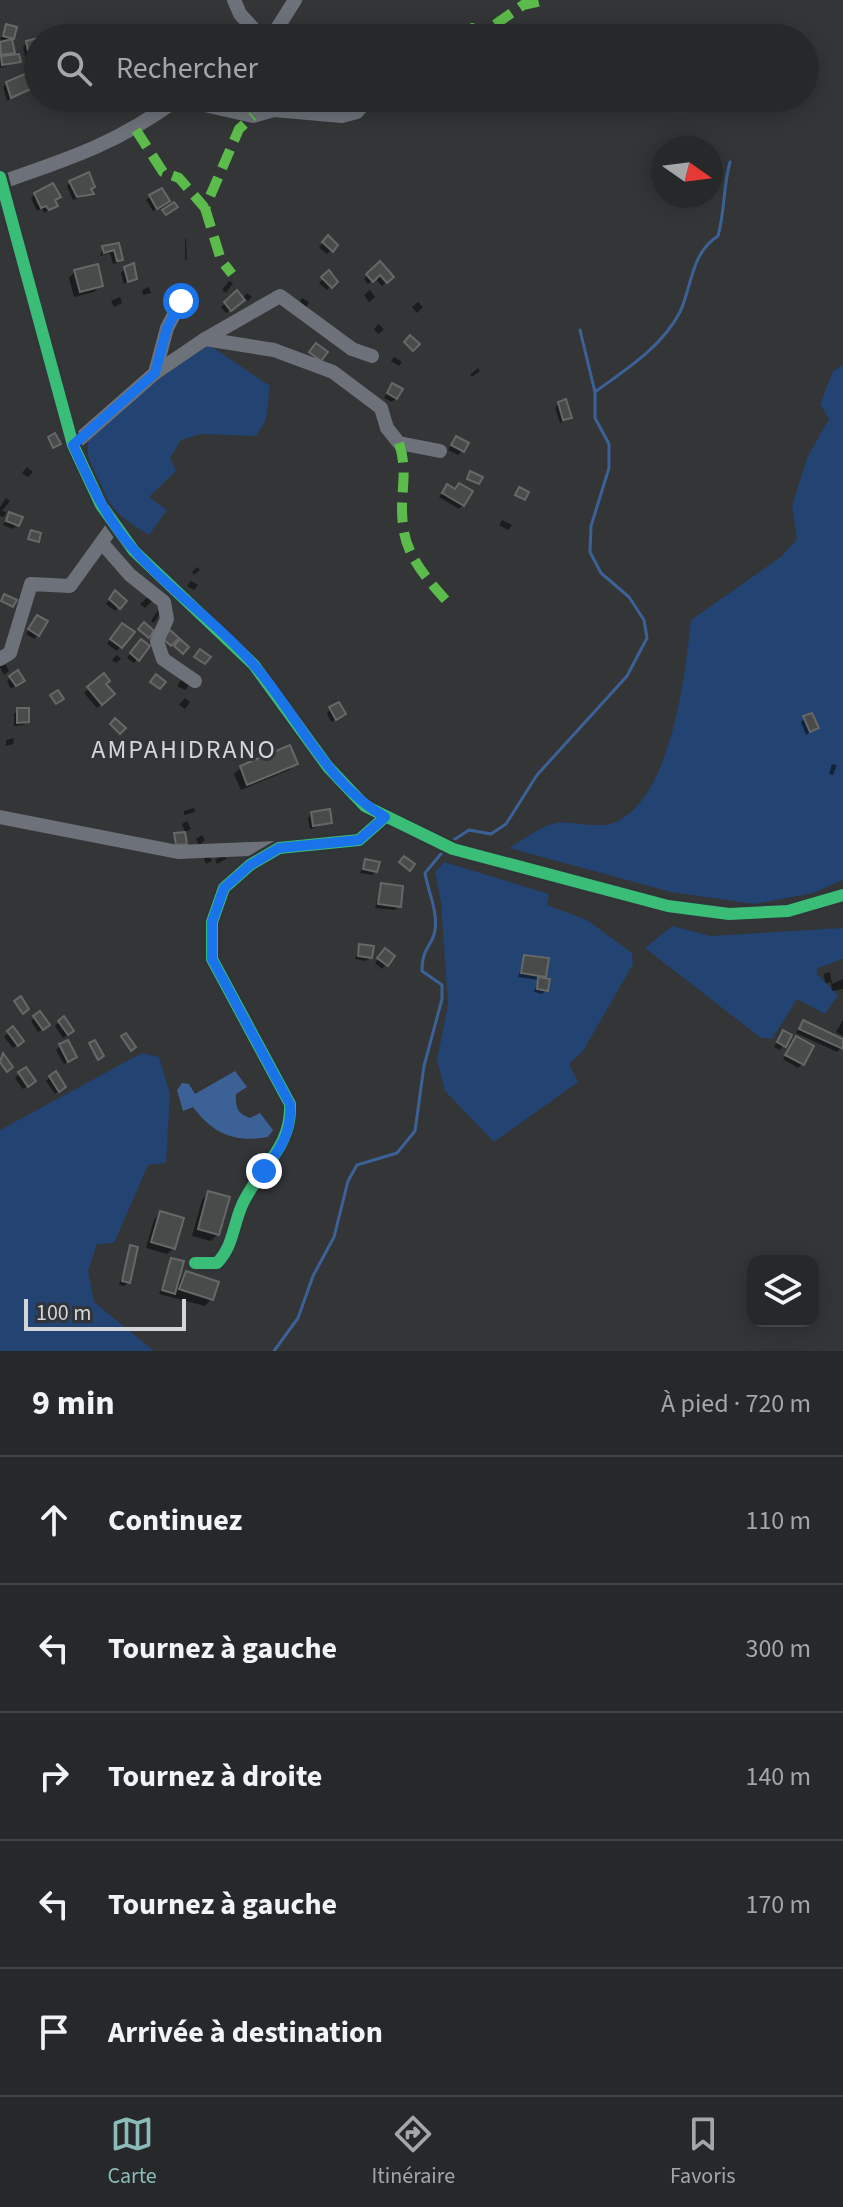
<!DOCTYPE html>
<html lang="fr">
<meta charset="utf-8">
<style>
:root{--surface:#262829;--page:#2e3031;--text:#f1f3f6;--muted:#a4a6a8;--line:#424446;--accent:#8bbbb9}
body{margin:0;font-family:"Source Sans 3",sans-serif;background:var(--page);color:var(--text)}
.controls{position:absolute;right:24px;bottom:24px;display:grid;overflow:hidden;border-radius:16px;box-shadow:0 4px 20px #0003}
.controls button{width:72px;height:72px;display:grid;place-items:center;padding:0;border:0;border-bottom:2px solid var(--line);background:var(--surface);color:var(--text);font:40px sans-serif}
.compass{position:absolute;left:651px;top:136px;width:72px;height:72px;border-radius:50%;background:var(--surface);box-shadow:0 4px 20px #0003;rotate:104deg}
.scale{position:absolute;left:24px;bottom:20px;width:162px;box-sizing:border-box;padding-left:8px;border:4px solid #d3d5d9;border-top:0;font-size:22px;line-height:28px;white-space:nowrap;color:#d3d5d9;-webkit-text-stroke:6px #313539;paint-order:stroke}
.stop{position:absolute;width:24px;height:24px;margin:-18px;border:6px solid #1a73e8;border-radius:50%;background:#fff}
.stop.end{background:#1a73e8;border-color:#fff;box-shadow:0 2px 8px #0008}
.list{margin:0;padding:0;list-style:none}
h2{display:flex;justify-content:space-between;align-items:center;height:104px;margin:0;padding:0 32px;font-size:34px}
h2 small{font-size:26px;font-weight:400;color:var(--muted)}
.list li{display:grid;grid-template-columns:52px 1fr auto;gap:24px;align-items:center;box-sizing:border-box;height:128px;padding:0 32px;border-top:2px solid var(--line)}
.list b{display:block;font-size:30px;white-space:nowrap}
.list em{font-size:26px;font-style:normal;color:var(--muted)}
.icon{flex:none;width:44px;height:44px;fill:none;stroke:currentColor;stroke-width:2;stroke-linecap:round;stroke-linejoin:round}
.map{position:relative;flex:none;width:843px;height:1351px;overflow:hidden}
.search{position:absolute;background:var(--surface);box-shadow:0 4px 20px #0003;left:24px;right:24px;top:24px;height:88px;display:flex;align-items:center;gap:20px;box-sizing:border-box;padding:0 28px;border-radius:44px;color:var(--muted);font-size:30px}
.sheet{height:744px;background:var(--surface)}
nav{display:flex;justify-content:space-around;align-items:center;box-sizing:border-box;height:112px;border-top:2px solid var(--line);background:var(--surface);font-size:22px;color:var(--muted)}
nav a{display:grid;justify-items:center;gap:4px}
nav .on{color:var(--accent)}
.map>svg:first-child{display:block}
.green{fill:#234372}
.water{fill:#3c6197}
.shadow{fill:#0007}
.lines{fill:none;stroke-linecap:round;stroke-linejoin:round}
.stream{stroke:#3c6197;stroke-width:3}
.building{fill:#494b4b;stroke:#666767;stroke-width:2}
.minor{stroke:#6d727a;stroke-width:14}
.quiet{stroke:#5cbc4b;stroke-width:10;stroke-dasharray:20 10;stroke-linecap:butt}
.cycleway-casing{stroke:#313539;stroke-width:17}
.cycleway{stroke:#3abd76;stroke-width:12}
.route{stroke:#1a73e8;stroke-width:10}
.labels{text-anchor:middle;stroke-width:6;stroke-linejoin:round;paint-order:stroke}
.neighbourhood-label{font-size:26px;letter-spacing:2px;fill:#d3d5d9;stroke:#313539}
</style>
<div class="map">
<svg width="843" height="1351" viewBox="0 0 843 1351">
<rect width="100%" height="100%" fill="#333537"/>
<g class="green">
<path d="M209,345l61,41 -4,34 -10,16 -55,-2 -20,6 -11,18 6,13 -27,26 18,13 -18,25c-38,-23 -63,-47 -61,-96l76,-64z"/>
<path d="M843,365v515l-30,13 -58,11 -84,-12 -162,-44c13,-7 28,-20 43,-24 19,-6 47,8 66,-3 54,-28 67,-146 73,-201l91,-64 15,-17 -5,-33 15,-48 22,-39 -9,-15 13,-33z"/>
<path d="M444,862l105,32 -2,11 40,15 45,33 1,11 -50,87 -14,13 9,18 -84,60 -49,-51 -8,-31 11,-56 -7,-102 -6,-30z"/>
<path d="M672,926l38,10 133,-8v31l-25,9 -1,6 21,21 -13,19 -28,-15 -25,40 -11,-1 -116,-90z"/>
<path d="M142,1053l17,4 11,37 -4,69 -18,2 -34,78 -17,1 -9,27 6,31 60,49h-154v-221z"/>
</g>
<path class="water" d="M235,1071l12,16 -11,7c-1,14 2,20 14,24l10,-5 13,17 -5,7c-33,6 -55,-3 -75,-30l-10,4 -6,-21 5,-7 7,1 6,10z"/>
<g class="shadow">
<path d="M7,26l8,3 -5,11 2,12 -5,6 12,4 -19,6v-24l7,-2 -7,-3z"/>
<path d="M27,43l11,1v16l-11,4 -4,-17z"/>
<path d="M38,66v22h-2l-6,-17z"/>
<path d="M7,83l24,4 -24,14 -4,-14z"/>
<path d="M108,98h37l-12,13 -17,-13 -4,4z"/>
<path d="M71,182l19,8 1,4 -18,6 -6,-14z"/>
<path d="M35,194l18,7 2,4 -11,8 -2,-5 -5,3 -6,-13z"/>
<path d="M150,197l13,8 -10,6 -7,-11z"/>
<path d="M186,238l1,21 -2,1v-21z"/>
<path d="M328,238l8,7 -9,9 -8,-7z"/>
<path d="M117,245l4,14 -4,4 -4,1 -3,-11 -10,3 3,-8z"/>
<path d="M380,264l12,13 -10,9 -7,-8 -7,6 -4,-5z"/>
<path d="M125,269l10,9 -11,6 -3,-11z"/>
<path d="M75,271l26,14 -7,7 -20,5 -5,-19z"/>
<path d="M329,273l6,9 -8,8 -8,-7z"/>
<path d="M229,281l4,2 -7,10 -4,-3z"/>
<path d="M149,287l2,6 -8,2 -1,-5z"/>
<path d="M370,290l5,7 -6,5 -5,-7z"/>
<path d="M237,293l5,6 5,-6 5,4 -4,4 -4,-3 -18,15 -5,-6z"/>
<path d="M120,297l2,6 -8,4 -3,-6z"/>
<path d="M302,298l7,4 -4,7 -8,-2z"/>
<path d="M418,302l5,5 -6,6 -5,-6z"/>
<path d="M378,324l6,5 -5,5 -5,-4z"/>
<path d="M394,357l8,5 -3,4 -8,-5z"/>
<path d="M478,368l2,3 -8,6 -2,-2z"/>
<path d="M389,389l7,9 -4,4 -8,-4z"/>
<path d="M559,404l10,13 -9,6 -5,-15z"/>
<path d="M456,438l6,13 -4,4 -10,-5z"/>
<path d="M27,467l6,5 -5,5 -6,-4z"/>
<path d="M447,487l16,18 -4,4 -20,-12z"/>
<path d="M6,498l4,3 -8,10 4,1 -2,5 -4,-1v-9z"/>
<path d="M10,514l7,11 -4,4 -10,-4z"/>
<path d="M502,520l10,5 -4,5 -9,-5z"/>
<path d="M197,567l3,3 -6,5 -2,-3z"/>
<path d="M191,581l7,4 -4,5 -7,-4z"/>
<path d="M112,597l12,4 -9,10 -9,-7z"/>
<path d="M148,597l4,4 -7,7 -5,-4z"/>
<path d="M158,610l3,2 -7,11 -3,-2z"/>
<path d="M33,622l5,13 -4,4 -8,-5z"/>
<path d="M119,629l13,3 -15,19 -10,-7z"/>
<path d="M137,645v14l-3,4 -7,-5z"/>
<path d="M117,655l4,4 -5,4 -4,-3z"/>
<path d="M5,664l4,7 -5,4 -4,-8z"/>
<path d="M103,676l1,9 8,9 -15,14 -13,-15z"/>
<path d="M11,677l11,4 -11,8 -4,-8z"/>
<path d="M181,680l8,5 -4,5 -8,-4z"/>
<path d="M185,698l5,4 -5,7 -6,-4z"/>
<path d="M331,709l8,9 -8,4 -4,-9z"/>
<path d="M18,710l9,11 -4,4 -9,1v-12z"/>
<path d="M805,718l11,10 -10,7 -5,-13z"/>
<path d="M14,738l-1,6 -7,2v-6z"/>
<path d="M295,764l-6,6 -48,20 -7,-16 7,-6z"/>
<path d="M832,764l5,1 -4,10 -4,-1z"/>
<path d="M194,808l1,4 -11,3v-4z"/>
<path d="M312,813l18,10 -20,6 -2,-11z"/>
<path d="M187,821l4,8 -6,3 -3,-8z"/>
<path d="M202,835l3,5 -6,5 -3,-6z"/>
<path d="M209,853l3,8 -6,3 -3,-8z"/>
<path d="M224,854l2,5 -9,5 -2,-4z"/>
<path d="M365,861l11,10 -4,4 -12,-2z"/>
<path d="M381,886l18,20 -4,4 -20,-2z"/>
<path d="M360,946l10,11 -4,4 -11,-2z"/>
<path d="M381,954l12,2 -11,13 -7,-6z"/>
<path d="M525,957l20,19 -4,4 5,10 -4,4 -8,-2 5,-12 -21,-3z"/>
<path d="M830,972l2,12 11,-5v10l-11,2 -1,-9 -6,1 -1,-9z"/>
<path d="M35,1017l8,12 -5,3 -7,-11z"/>
<path d="M843,1020v16l-7,-4z"/>
<path d="M59,1022l9,13 -5,3 -8,-12z"/>
<path d="M803,1022l40,19 -2,7 -4,4 -41,-19z"/>
<path d="M13,1029l4,16 -4,3 -9,-11z"/>
<path d="M783,1032l6,4 -9,14 -6,-3z"/>
<path d="M796,1038l6,26 -4,4 -15,-9z"/>
<path d="M60,1046l15,10 -11,8 -8,-14z"/>
<path d="M25,1070l4,15 -6,4 -8,-11z"/>
<path d="M50,1077l9,14 -4,3 -9,-13z"/>
<path d="M208,1193l10,41 -7,7 -19,-5 10,-36z"/>
<path d="M160,1213l14,35 -7,6 -21,-6 8,-28z"/>
<path d="M131,1248l-3,34 -4,4 -5,-1z"/>
<path d="M171,1260l5,24 10,-11 25,26 -6,7 -46,-12z"/>
</g>
<g class="lines">
<g class="stream">
<path d="M595,392c31,-23 66,-44 85,-80 12,-26 11,-59 38,-76 7,-25 5,-49 12,-74l-1,4"/>
<path d="M449,843l20,-13 22,4 15,-10 31,-49 90,-99 20,-38 -3,-18 -15,-23 -28,-24 -11,-21 1,-26 18,-58v-24l-14,-26v-26l-15,-62"/>
<path d="M274,1351l24,-33 15,-42 21,-39 14,-56 9,-16 40,-12 18,-22 9,-65 18,-67v-14l-20,-14c0,-25 11,-25 13,-41 3,-19 -7,-38 -10,-57l20,-24"/>
</g>
</g>
<g class="building">
<path d="M6,24l11,3 -3,12 -11,-3z"/>
<path d="M38,38v21l-8,2 -4,-20z"/>
<path d="M12,39l3,14 -14,2 -1,-13z"/>
<path d="M19,54l2,8 -19,3 -1,-9z"/>
<path d="M27,73l6,15 -22,10 -5,-16z"/>
<path d="M89,172l6,15 -4,2 3,5 -17,3 -8,-16z"/>
<path d="M53,183l8,14 -6,3 3,6 -9,4 -3,-4 -5,2 -7,-15z"/>
<path d="M162,188l8,13 -13,8 -8,-14z"/>
<path d="M174,202l4,5 -12,8 -4,-5z"/>
<path d="M328,235l10,10 -5,7 -11,-10z"/>
<path d="M119,243l4,17 -6,1 -3,-11 -10,3 -2,-7z"/>
<path d="M380,261l14,16 -7,6 -7,-8 -7,7 -7,-8z"/>
<path d="M134,263l3,16 -9,3 -4,-15z"/>
<path d="M98,264l5,22 -23,6 -6,-22z"/>
<path d="M329,270l9,12 -6,6 -11,-11z"/>
<path d="M237,290l8,10 -14,11 -7,-9z"/>
<path d="M410,335l10,9 -7,7 -9,-9z"/>
<path d="M316,343l12,9 -7,9 -12,-9z"/>
<path d="M392,383l11,6 -6,10 -10,-6z"/>
<path d="M566,399l6,19 -9,2 -5,-18z"/>
<path d="M55,433l6,11 -8,4 -5,-11z"/>
<path d="M456,436l13,7 -5,9 -13,-7z"/>
<path d="M470,471l13,6 -4,7 -12,-5z"/>
<path d="M459,483l14,8 -9,15 -22,-13 5,-9 8,5z"/>
<path d="M519,487l10,5 -4,8 -10,-5z"/>
<path d="M9,512l14,5 -4,9 -13,-5z"/>
<path d="M31,530l10,3 -2,9 -11,-3z"/>
<path d="M115,590l12,11 -7,8 -11,-10z"/>
<path d="M4,594l13,6 -4,7 -12,-6z"/>
<path d="M37,615l11,6 -9,15 -11,-7z"/>
<path d="M144,622l10,9 -5,7 -11,-9z"/>
<path d="M122,623l13,9 -13,16 -12,-9z"/>
<path d="M170,630l9,8 -8,8 -9,-8z"/>
<path d="M141,639l9,7 -11,15 -9,-8z"/>
<path d="M180,639l9,8 -6,7 -9,-8z"/>
<path d="M200,649l11,8 -6,7 -11,-7z"/>
<path d="M18,670l7,11 -9,5 -7,-10z"/>
<path d="M104,673l6,8 -4,3 9,10 -13,11 -15,-18z"/>
<path d="M156,674l10,8 -6,7 -10,-7z"/>
<path d="M58,690l6,9 -8,5 -6,-9z"/>
<path d="M339,702l7,12 -10,6 -7,-13z"/>
<path d="M17,708h12v14l-12,1z"/>
<path d="M812,713l7,15 -9,4 -7,-16z"/>
<path d="M115,718l11,10 -6,6 -10,-10z"/>
<path d="M290,745l8,19 -51,21 -7,-19z"/>
<path d="M330,809l2,14 -19,3 -2,-14z"/>
<path d="M185,832l2,12 -11,1 -2,-12z"/>
<path d="M404,856l11,8 -5,7 -11,-9z"/>
<path d="M365,859l15,3 -3,10 -14,-3z"/>
<path d="M381,883l22,3 -2,21 -23,-3z"/>
<path d="M359,944l15,2 -2,12 -14,-2z"/>
<path d="M385,948l10,8 -7,10 -11,-8z"/>
<path d="M524,955l25,3 -3,19 -25,-4z"/>
<path d="M538,977l12,2 -2,12 -11,-2z"/>
<path d="M21,996l8,13 -6,5 -9,-13z"/>
<path d="M40,1011l10,14 -7,5 -10,-14z"/>
<path d="M64,1016l10,15 -6,4 -10,-14z"/>
<path d="M803,1020l40,19v10l-44,-20z"/>
<path d="M13,1026l11,15 -6,5 -11,-15z"/>
<path d="M783,1030l9,5 -6,12 -9,-5z"/>
<path d="M126,1033l10,14 -5,4 -10,-15z"/>
<path d="M796,1036l18,10 -10,19 -19,-10z"/>
<path d="M68,1040l9,17 -9,5 -9,-18z"/>
<path d="M95,1040l9,16 -6,4 -9,-17z"/>
<path d="M3,1053l10,14 -6,5 -7,-10z"/>
<path d="M26,1067l10,14 -8,6 -10,-15z"/>
<path d="M56,1071l10,16 -7,5 -10,-16z"/>
<path d="M208,1191l22,6 -11,38 -21,-6z"/>
<path d="M160,1211l24,7 -9,31 -24,-7z"/>
<path d="M130,1245l8,2 -8,36 -8,-2z"/>
<path d="M171,1258l13,3 -9,33 -13,-4z"/>
<path d="M186,1271l33,11 -6,18 -34,-11z"/>
</g>
<g class="lines">
<g class="minor">
<path d="M234,0l6,14 22,24"/>
<path d="M271,38l24,-38"/>
<path d="M178,99l75,17 21,-6 68,6 15,-4 12,-14"/>
<path d="M0,177l73,268 28,60 33,46 120,114 74,102 37,39 88,43 215,57 61,8 59,-3 55,-16"/>
<path d="M2,182c70,-24 116,-39 177,-84"/>
<path d="M205,339l69,11 59,22 48,36 6,20 12,15 41,8"/>
<path d="M155,373l12,-45 14,-27"/>
<path d="M73,445l82,-72 50,-34 75,-43 72,53 20,7"/>
<path d="M102,543l28,32 34,27 3,17 -10,22 6,18 32,22"/>
<path d="M0,659l10,-6 21,-69 39,2 44,-61"/>
<path d="M0,817l178,35 98,-4"/>
<path d="M195,1263h22c18,-18 16,-43 28,-64 18,-34 47,-54 45,-95l-78,-145v-37l12,-34 26,-23 29,-17 80,-8 26,-23"/>
</g>
<g class="quiet">
<path d="M446,38l4,-8 22,-2 8,7 43,-30 23,-5"/>
<path d="M136,130l27,42 16,6 26,30 34,-79 14,-13"/>
<path d="M205,208l16,52 11,14"/>
<path d="M399,443c10,31 0,51 4,82 3,33 27,57 48,81"/>
</g>
<g class="cycleway-casing">
<g id="cycleway">
<path d="M0,177l73,268 28,60 33,46 120,114 74,102 37,39 88,43 215,57 61,8 59,-3 55,-16"/>
<path d="M195,1263h22c18,-18 16,-43 28,-64 18,-34 47,-54 45,-95l-78,-145v-37l12,-34 26,-23 29,-17 80,-8 26,-23"/>
</g>
</g>
<use href="#cycleway" class="cycleway"/>
</g>
<g class="lines">
<path class="route" d="M181,301l-14,27 -12,45 -82,72c17,37 33,74 61,105 37,42 84,73 120,115 44,50 71,118 131,152l-26,23 -80,8 -29,17 -26,23 -12,34v37l78,145c2,28 -10,45 -26,67"/>
</g>
<g class="labels">
<g class="neighbourhood-label">
<text x="184" y="758">AMPAHIDRANO</text>
</g>
</g>
</svg>
<div class="controls">
<button><svg class="icon" aria-label="layers" viewBox="0 0 24 24"><path d="M12 4l9 5-9 5-9-5zM3 14l9 5 9-5"/></svg></button>
</div>
<svg class="compass" viewBox="-18 -18 36 36"><path d="M0-13l5 13h-10z" fill="#e53935"/><path d="M0 13l5-13h-10z" fill="#a4a6a8"/></svg>
<div class="scale">100 m</div>
<div class="stop" style="left:181px;top:301px"></div>
<div class="stop end" style="left:264px;top:1171px"></div>
<div class="search"><svg class="icon" aria-label="search" viewBox="0 0 24 24"><circle cx="10" cy="10" r="6"/><path d="M15 15l6 6"/></svg>Rechercher</div>
</div>
<section class="sheet">
<h2>9 min<small>À pied · 720 m</small></h2>
<ul class="list">
<li><svg class="icon" aria-label="ahead" viewBox="0 0 24 24"><path d="M12 20V5M6 11l6-6 6 6"/></svg><div><b>Continuez</b></div><em>110 m</em></li>
<li><svg class="icon" aria-label="left" viewBox="0 0 24 24"><path d="M17 20v-9H6M10 6l-5 5 5 5"/></svg><div><b>Tournez à gauche</b></div><em>300 m</em></li>
<li><svg class="icon" aria-label="right" viewBox="0 0 24 24"><path d="M7 20v-9h11M14 6l5 5-5 5"/></svg><div><b>Tournez à droite</b></div><em>140 m</em></li>
<li><svg class="icon" aria-label="left" viewBox="0 0 24 24"><path d="M17 20v-9H6M10 6l-5 5 5 5"/></svg><div><b>Tournez à gauche</b></div><em>170 m</em></li>
<li><svg class="icon" aria-label="arrive" viewBox="0 0 24 24"><path d="M6 21V4h12l-3 4 3 4H6"/></svg><div><b>Arrivée à destination</b></div></li>
</ul>
</section>
<nav>
<a class="on"><svg class="icon" aria-label="map" viewBox="0 0 24 24"><path d="M3 6l6-2 6 2 6-2v14l-6 2-6-2-6 2zM9 4v14M15 6v14"/></svg>Carte</a>
<a><svg class="icon" aria-label="directions" viewBox="0 0 24 24"><path d="M12 3l9 9-9 9-9-9zM9 14v-3h6M13 9l2 2-2 2"/></svg>Itinéraire</a>
<a><svg class="icon" aria-label="saved" viewBox="0 0 24 24"><path d="M7 4h10v16l-5-4-5 4z"/></svg>Favoris</a>
</nav>
